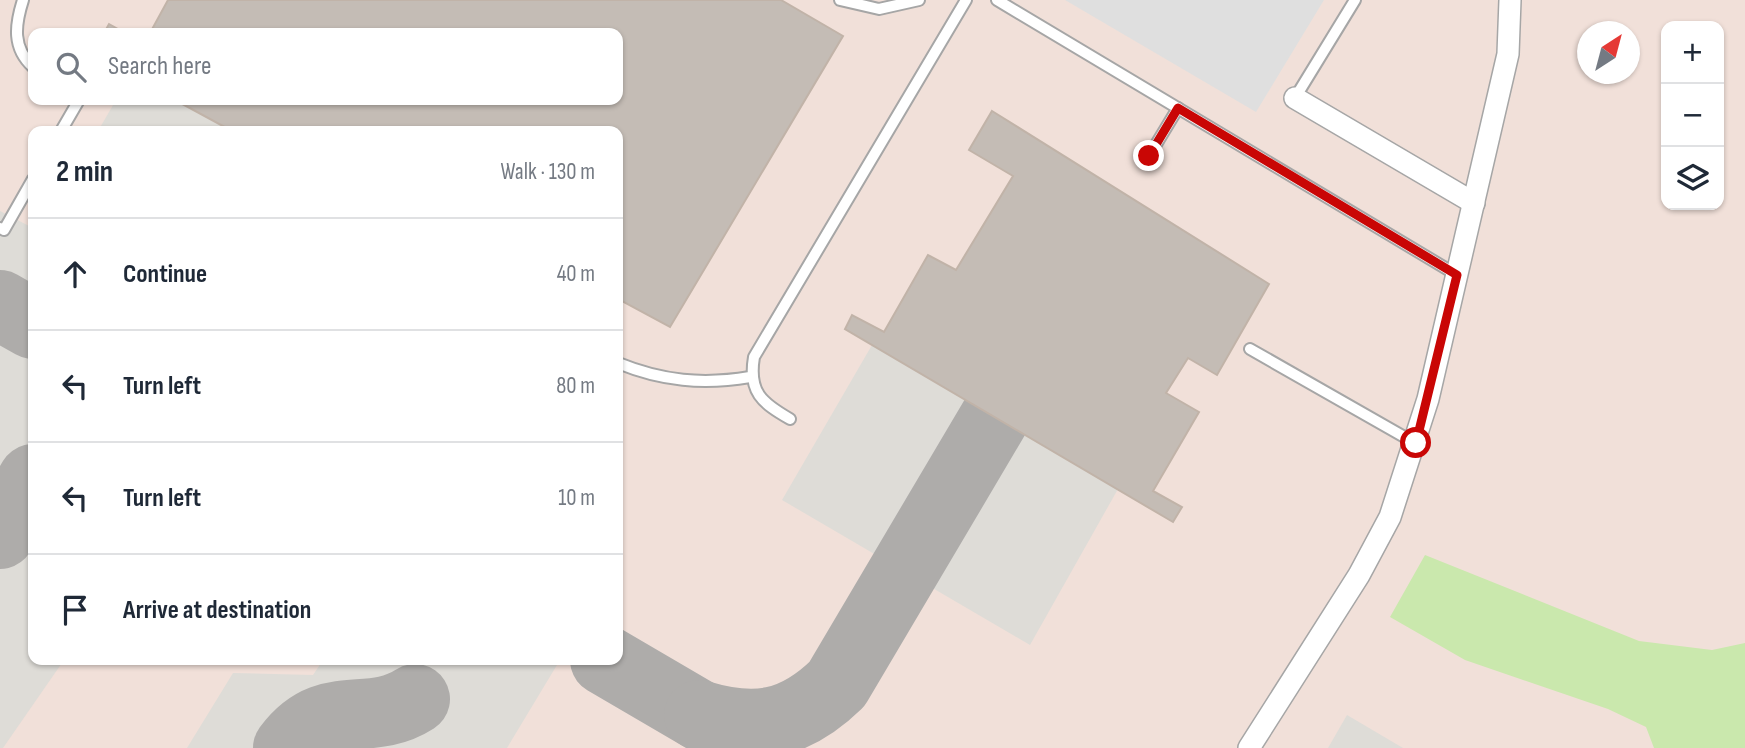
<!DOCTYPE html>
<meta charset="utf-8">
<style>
:root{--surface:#fff;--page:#f6f6f7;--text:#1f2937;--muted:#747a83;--line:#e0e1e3}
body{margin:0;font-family:"Sofia Sans Condensed",sans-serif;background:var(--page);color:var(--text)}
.controls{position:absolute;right:21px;top:21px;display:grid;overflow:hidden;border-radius:14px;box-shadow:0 2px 5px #0004}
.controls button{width:63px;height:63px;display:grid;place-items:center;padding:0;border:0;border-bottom:2px solid var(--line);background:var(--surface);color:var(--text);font:35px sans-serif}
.compass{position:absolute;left:1577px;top:21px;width:63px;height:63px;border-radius:50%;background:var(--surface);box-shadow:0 2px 5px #0004;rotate:36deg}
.stop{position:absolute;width:21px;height:21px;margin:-16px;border:5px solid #c90605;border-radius:50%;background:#fff}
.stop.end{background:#c90605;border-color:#fff;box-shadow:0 2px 7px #0008}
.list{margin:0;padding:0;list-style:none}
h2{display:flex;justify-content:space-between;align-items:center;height:91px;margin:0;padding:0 28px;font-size:30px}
h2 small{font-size:23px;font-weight:400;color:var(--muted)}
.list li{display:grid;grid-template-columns:46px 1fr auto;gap:21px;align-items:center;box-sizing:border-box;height:112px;padding:0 28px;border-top:2px solid var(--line)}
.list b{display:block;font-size:26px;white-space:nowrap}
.list em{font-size:23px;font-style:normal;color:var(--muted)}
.icon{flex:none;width:38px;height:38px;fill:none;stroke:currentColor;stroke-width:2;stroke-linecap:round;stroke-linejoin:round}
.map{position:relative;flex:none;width:1745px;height:748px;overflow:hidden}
.search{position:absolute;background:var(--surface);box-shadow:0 2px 5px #0004;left:28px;top:28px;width:595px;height:77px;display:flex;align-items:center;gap:18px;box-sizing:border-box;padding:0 24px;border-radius:14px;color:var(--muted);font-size:26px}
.panel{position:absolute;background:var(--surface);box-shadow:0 2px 5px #0004;left:28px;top:126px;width:595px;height:539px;border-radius:14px}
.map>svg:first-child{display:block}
.military{fill:#f1e0d9;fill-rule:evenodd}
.airport{fill:#dedcd7}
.grass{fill:#cae8ad}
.parking{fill:#dfdfdf}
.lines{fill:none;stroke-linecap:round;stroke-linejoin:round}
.taxiway{stroke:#aeacaa;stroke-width:70}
.building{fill:#c4bcb5;stroke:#c1b3a8;stroke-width:2}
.service-casing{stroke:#a6a6a6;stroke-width:14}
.minor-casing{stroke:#a6a6a6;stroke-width:24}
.service{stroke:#fff;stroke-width:10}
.minor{stroke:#fff;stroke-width:21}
.route{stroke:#c90605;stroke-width:9}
</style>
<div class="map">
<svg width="1745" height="748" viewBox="0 0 1745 748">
<rect width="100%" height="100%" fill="#f0ece6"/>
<path class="military" d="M0,0h1745v748h-1745zM1666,26h53v179h-53zM1588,32h42v42h-42zM33,33h585v67h-585zM33,131h585v529h-585z"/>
<g class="airport">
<path d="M116,100h59l57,31h-134z"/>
<path d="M0,211l33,17v432h31l-61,88h-3z"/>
<path d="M872,345l246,144 -88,156 -248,-145z"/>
<path d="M323,660h237l-53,88h-320l46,-75 80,2z"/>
<path d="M1347,715l56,33h-75z"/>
</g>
<path class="grass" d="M1425,555l214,86 73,9 33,-7v105h-91l-8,-21 -38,-18 -143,-49 -75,-43z"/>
<path class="parking" d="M1065,0h259l-68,112z"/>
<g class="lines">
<g class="taxiway">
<path d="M0,305l33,19"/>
<path d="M0,534l33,-55"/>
<path d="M605,660l135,79"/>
<path d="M699,715c56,17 95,11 138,-31l158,-267"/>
<path d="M288,748c39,-53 80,-19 127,-49"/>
</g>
</g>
<g class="building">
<path d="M168,0h613l62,36 -173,291 -52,-28v-168h-386l-57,-31h443v-67h-468z"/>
<path d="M109,24l16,9h-21z"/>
<path d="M992,111l277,173 -52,91 -29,-17 -22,35 33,19 -46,79 29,16 -9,15 -328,-193 7,-14 32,17 44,-77 28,15 57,-94 -44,-26z"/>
</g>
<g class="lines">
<g class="service-casing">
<g id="service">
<path d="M23,0c-8,25 -11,48 10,67"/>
<path d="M840,0l39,9 40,-9"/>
<path d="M997,0l460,275"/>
<path d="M1295,98l60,-98"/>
<path d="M61,131l18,-31"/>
<path d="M1149,156l29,-48"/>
<path d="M0,228l4,2 29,-51"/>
<path d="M1250,349l165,94"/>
<path d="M618,363c44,18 85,22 132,14"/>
<path d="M790,419c-28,-16 -42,-27 -36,-62l212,-357"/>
</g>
</g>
<g class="minor-casing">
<g id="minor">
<path d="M1295,98l179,105"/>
<path d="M1249,748l110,-173 31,-58 38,-118 80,-345 2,-54"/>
</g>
</g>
<use href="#service" class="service"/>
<use href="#minor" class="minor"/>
</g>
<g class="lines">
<path class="route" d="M1149,156l29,-48 279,167 -41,168"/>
</g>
</svg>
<div class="controls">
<button>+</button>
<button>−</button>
<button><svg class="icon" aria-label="layers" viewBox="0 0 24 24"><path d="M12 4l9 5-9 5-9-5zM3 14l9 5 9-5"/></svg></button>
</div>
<svg class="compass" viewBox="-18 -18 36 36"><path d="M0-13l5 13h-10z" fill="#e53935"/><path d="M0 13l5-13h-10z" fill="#747a83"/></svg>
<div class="stop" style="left:1416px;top:443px"></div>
<div class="stop end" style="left:1149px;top:156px"></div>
<div class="search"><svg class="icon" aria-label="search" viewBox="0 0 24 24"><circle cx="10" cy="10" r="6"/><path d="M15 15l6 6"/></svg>Search here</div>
<section class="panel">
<h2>2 min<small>Walk · 130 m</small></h2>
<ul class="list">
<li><svg class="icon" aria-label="ahead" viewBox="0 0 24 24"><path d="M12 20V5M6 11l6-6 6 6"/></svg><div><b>Continue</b></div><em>40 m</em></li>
<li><svg class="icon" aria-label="left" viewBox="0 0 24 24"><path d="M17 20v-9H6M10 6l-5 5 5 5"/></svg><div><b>Turn left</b></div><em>80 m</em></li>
<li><svg class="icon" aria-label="left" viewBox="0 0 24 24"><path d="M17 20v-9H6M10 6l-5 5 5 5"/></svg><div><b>Turn left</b></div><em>10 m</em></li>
<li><svg class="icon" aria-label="arrive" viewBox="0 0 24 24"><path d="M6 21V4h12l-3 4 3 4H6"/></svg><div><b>Arrive at destination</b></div></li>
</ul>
</section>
</div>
